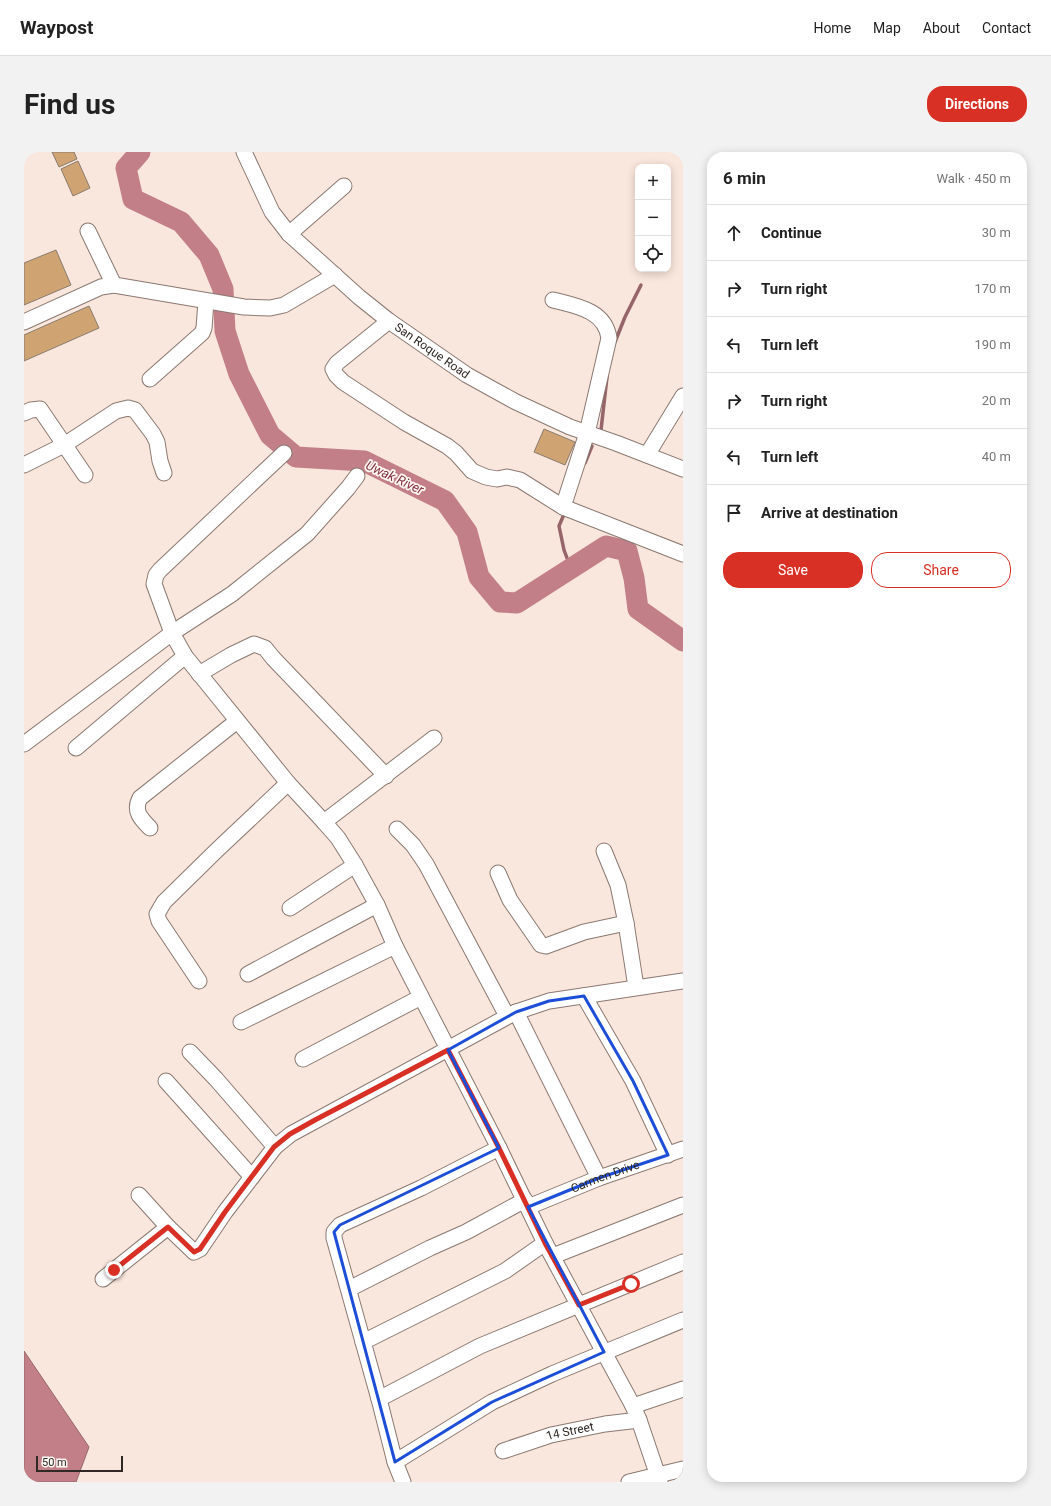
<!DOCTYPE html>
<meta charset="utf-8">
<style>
:root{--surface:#fff;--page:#f2f2f2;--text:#222;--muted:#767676;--line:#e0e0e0;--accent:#d93025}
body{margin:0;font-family:Roboto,sans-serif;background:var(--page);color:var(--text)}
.controls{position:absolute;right:12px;top:12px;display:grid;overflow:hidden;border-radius:8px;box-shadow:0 2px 10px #0003}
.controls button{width:36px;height:36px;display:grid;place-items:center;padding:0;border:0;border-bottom:1px solid var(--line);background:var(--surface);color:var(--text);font:20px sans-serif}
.scale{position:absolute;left:12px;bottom:10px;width:87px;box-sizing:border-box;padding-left:4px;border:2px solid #2f2824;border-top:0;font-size:11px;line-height:14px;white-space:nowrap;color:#2f2824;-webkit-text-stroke:3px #fef6f2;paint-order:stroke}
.stop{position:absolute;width:12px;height:12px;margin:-9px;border:3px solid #d93025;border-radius:50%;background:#fff}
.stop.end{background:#d93025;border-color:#fff;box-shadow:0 1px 4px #0008}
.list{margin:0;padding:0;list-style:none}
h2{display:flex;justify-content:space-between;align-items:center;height:52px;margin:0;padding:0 16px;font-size:17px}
h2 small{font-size:13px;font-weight:400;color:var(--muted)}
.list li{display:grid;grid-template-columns:26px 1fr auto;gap:12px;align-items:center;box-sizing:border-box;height:56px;padding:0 16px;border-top:1px solid var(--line)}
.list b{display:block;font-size:15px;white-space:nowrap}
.list em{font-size:13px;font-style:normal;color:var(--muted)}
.actions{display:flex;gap:8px;padding:12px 16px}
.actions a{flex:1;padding:9px 0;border:1px solid var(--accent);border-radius:16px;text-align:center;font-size:14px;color:var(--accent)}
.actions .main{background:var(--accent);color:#fff}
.icon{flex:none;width:22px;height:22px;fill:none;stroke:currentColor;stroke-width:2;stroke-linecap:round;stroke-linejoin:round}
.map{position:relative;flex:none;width:659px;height:1330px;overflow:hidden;border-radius:16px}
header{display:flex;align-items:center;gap:24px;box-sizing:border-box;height:56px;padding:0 20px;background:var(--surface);border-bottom:1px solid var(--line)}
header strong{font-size:19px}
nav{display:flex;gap:22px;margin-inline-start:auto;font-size:14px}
.intro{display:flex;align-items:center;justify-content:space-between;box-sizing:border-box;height:96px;padding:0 24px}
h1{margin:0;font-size:28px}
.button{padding:10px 18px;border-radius:16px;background:var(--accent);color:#fff;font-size:14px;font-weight:700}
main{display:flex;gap:24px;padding:0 24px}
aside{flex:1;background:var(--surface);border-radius:16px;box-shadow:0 2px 10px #0003}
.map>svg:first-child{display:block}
.water{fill:#c27f87;stroke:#966569}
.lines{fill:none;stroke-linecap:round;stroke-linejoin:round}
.stream{stroke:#966569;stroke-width:3.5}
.river{stroke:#c27f87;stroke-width:21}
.building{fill:#d0a372;stroke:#887c6f}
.minor-casing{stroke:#8a7971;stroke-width:17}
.minor{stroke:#fff;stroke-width:15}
.route{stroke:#d93025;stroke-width:5}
.marked{fill:none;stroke:#1d4ed8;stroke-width:3;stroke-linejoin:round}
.labels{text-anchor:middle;stroke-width:3.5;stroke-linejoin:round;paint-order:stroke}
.street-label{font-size:12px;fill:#2f2824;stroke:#fef6f2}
.water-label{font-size:13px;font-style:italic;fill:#833140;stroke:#fef6f2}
</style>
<header>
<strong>Waypost</strong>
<nav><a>Home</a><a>Map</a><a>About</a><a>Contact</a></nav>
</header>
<div class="intro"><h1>Find us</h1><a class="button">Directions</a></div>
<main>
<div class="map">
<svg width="659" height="1330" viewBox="0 0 659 1330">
<rect width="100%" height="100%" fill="#f9e6dc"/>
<path class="water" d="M0,1199l65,96 -13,35h-52z"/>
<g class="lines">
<g class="stream">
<path d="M591,190l10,-25 16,-32"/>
<path d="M577,278l6,-53"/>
<path d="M561,311l7,-17"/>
<path d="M541,360l-6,14 5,24 3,8"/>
</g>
<path class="river" d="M116,0l-14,16 7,31 48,23 28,33 14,34 2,42 14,43 31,61 26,22 68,4 81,40 22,31 12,45 21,25 17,1 89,-57 21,5 7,27 4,31 45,32"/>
</g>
<g class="building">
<path d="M28,0h22l3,7 -18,8z"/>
<path d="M54,9l12,27 -17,8 -12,-27z"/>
<path d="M32,98l15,35 -47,20v-42z"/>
<path d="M65,154l10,22 -75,33v-26z"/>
<path d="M520,277l31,13 -10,23 -31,-13z"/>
</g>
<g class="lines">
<g class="minor-casing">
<g id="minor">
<path id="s1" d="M220,0l28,60 17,22 70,63 30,24 78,54 49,27 54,25 46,16 67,26"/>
<path d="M64,79l26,54"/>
<path d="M265,82l55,-48"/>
<path d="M529,148c23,6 52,10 56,38l-22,95 -24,74"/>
<path d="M365,169l-52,42 -4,6 3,6 7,7 61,40 43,24 9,7 16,18 14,6 11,2 10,-2 13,3 43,27 120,47"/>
<path d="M0,170l77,-35 13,-2 130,22 26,1 14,-3 51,-30"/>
<path d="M126,227l52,-46 2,-5 2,-27"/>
<path d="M0,261l7,-3 9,-1 45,66"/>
<path d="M260,301l-124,117 -4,5 -2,9 18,49 13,23 103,127 36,39 14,16 17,27 22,40 18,41 104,202 46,95 88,163 6,14 21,62"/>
<path d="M623,303l36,-59"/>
<path d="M0,313l40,-20 52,-34 12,-3 7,2 18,24 4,8 3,19 4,12"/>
<path d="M175,522l32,-19 23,-11 11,4 8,10 113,118"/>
<path d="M0,592l148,-111 60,-39 75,-60 41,-46 9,-12"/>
<path d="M52,596l109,-92"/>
<path d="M300,670l110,-84"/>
<path d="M126,676c-9,-9 -17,-17 -10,-30l97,-77"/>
<path d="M373,677l16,16 13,19 81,152"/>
<path d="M580,699l14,34 8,38 10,64"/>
<path d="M474,721l12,27 31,45 5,1 38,-14 42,-9"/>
<path d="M266,756l65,-43"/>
<path d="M224,822l129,-69"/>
<path d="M175,829l-40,-60 -2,-7 7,-12 53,-52 71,-67"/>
<path d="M560,844l49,85 35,74"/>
<path d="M492,860l83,166"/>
<path d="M217,870l154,-76"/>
<path d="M166,900l26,27 59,68"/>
<path d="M279,907l118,-62"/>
<path d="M142,929l86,96"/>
<path d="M115,1043l29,32"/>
<path id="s2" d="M504,1055l71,-29 84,-29"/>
<path d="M529,1104l130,-51"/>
<path d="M79,1127l65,-52 26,25 6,-3 25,-37 50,-65 16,-13 225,-122 33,-11 134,-20"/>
<path d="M325,1137l81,-41 36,-16 59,-32"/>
<path d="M339,1190l142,-71 40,-28"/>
<path d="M355,1247l-45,-161v-6l6,-7 81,-37 78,-40"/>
<path d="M609,1254l50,-17"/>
<path id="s3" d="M479,1299l48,-16 54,-11 34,-4"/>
<path d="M371,1310l97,-60 60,-28 131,-54"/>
<path d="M379,1330l-8,-20 -16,-63 101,-53 203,-84"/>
<path d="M605,1330l54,-13"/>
</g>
</g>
<use href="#minor" class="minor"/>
</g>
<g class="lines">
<path class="route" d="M90,1118l54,-43 26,25 6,-3 25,-37 49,-65 16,-13 25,-14 133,-70 51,98 46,95 34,62 52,-21"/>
</g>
<path class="marked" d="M560,844l49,85 35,74 -69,23 -71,29 76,145 -112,50 -97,60 -61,-230 6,-7 159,-77 -51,-98 68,-38 33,-11z"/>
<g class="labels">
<g class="street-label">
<text dy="4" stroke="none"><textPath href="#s1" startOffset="279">San Roque Road</textPath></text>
<text dy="4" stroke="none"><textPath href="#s2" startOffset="83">Carmen Drive</textPath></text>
<text dy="4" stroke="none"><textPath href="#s3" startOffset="70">14 Street</textPath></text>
</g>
<g class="water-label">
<text transform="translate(371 325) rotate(25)" y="5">Uwak River</text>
</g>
</g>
</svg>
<div class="controls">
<button>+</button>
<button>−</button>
<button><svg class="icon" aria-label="locate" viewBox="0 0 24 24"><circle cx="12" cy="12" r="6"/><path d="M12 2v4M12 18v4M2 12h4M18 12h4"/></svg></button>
</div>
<div class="scale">50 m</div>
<div class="stop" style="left:607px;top:1132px"></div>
<div class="stop end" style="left:90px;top:1118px"></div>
</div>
<aside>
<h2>6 min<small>Walk · 450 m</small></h2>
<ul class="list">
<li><svg class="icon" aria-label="ahead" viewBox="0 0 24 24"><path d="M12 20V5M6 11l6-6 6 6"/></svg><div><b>Continue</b></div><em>30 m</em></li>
<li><svg class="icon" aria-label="right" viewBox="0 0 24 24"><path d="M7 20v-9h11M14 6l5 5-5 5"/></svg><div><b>Turn right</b></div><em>170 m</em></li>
<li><svg class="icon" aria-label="left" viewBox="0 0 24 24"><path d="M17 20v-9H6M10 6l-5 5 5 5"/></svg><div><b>Turn left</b></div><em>190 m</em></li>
<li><svg class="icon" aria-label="right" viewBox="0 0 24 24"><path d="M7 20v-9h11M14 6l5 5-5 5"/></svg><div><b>Turn right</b></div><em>20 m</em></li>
<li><svg class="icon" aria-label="left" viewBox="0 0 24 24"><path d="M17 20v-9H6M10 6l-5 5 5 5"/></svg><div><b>Turn left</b></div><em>40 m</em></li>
<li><svg class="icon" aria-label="arrive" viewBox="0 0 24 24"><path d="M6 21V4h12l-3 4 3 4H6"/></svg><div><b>Arrive at destination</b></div></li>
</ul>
<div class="actions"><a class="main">Save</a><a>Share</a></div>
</aside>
</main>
